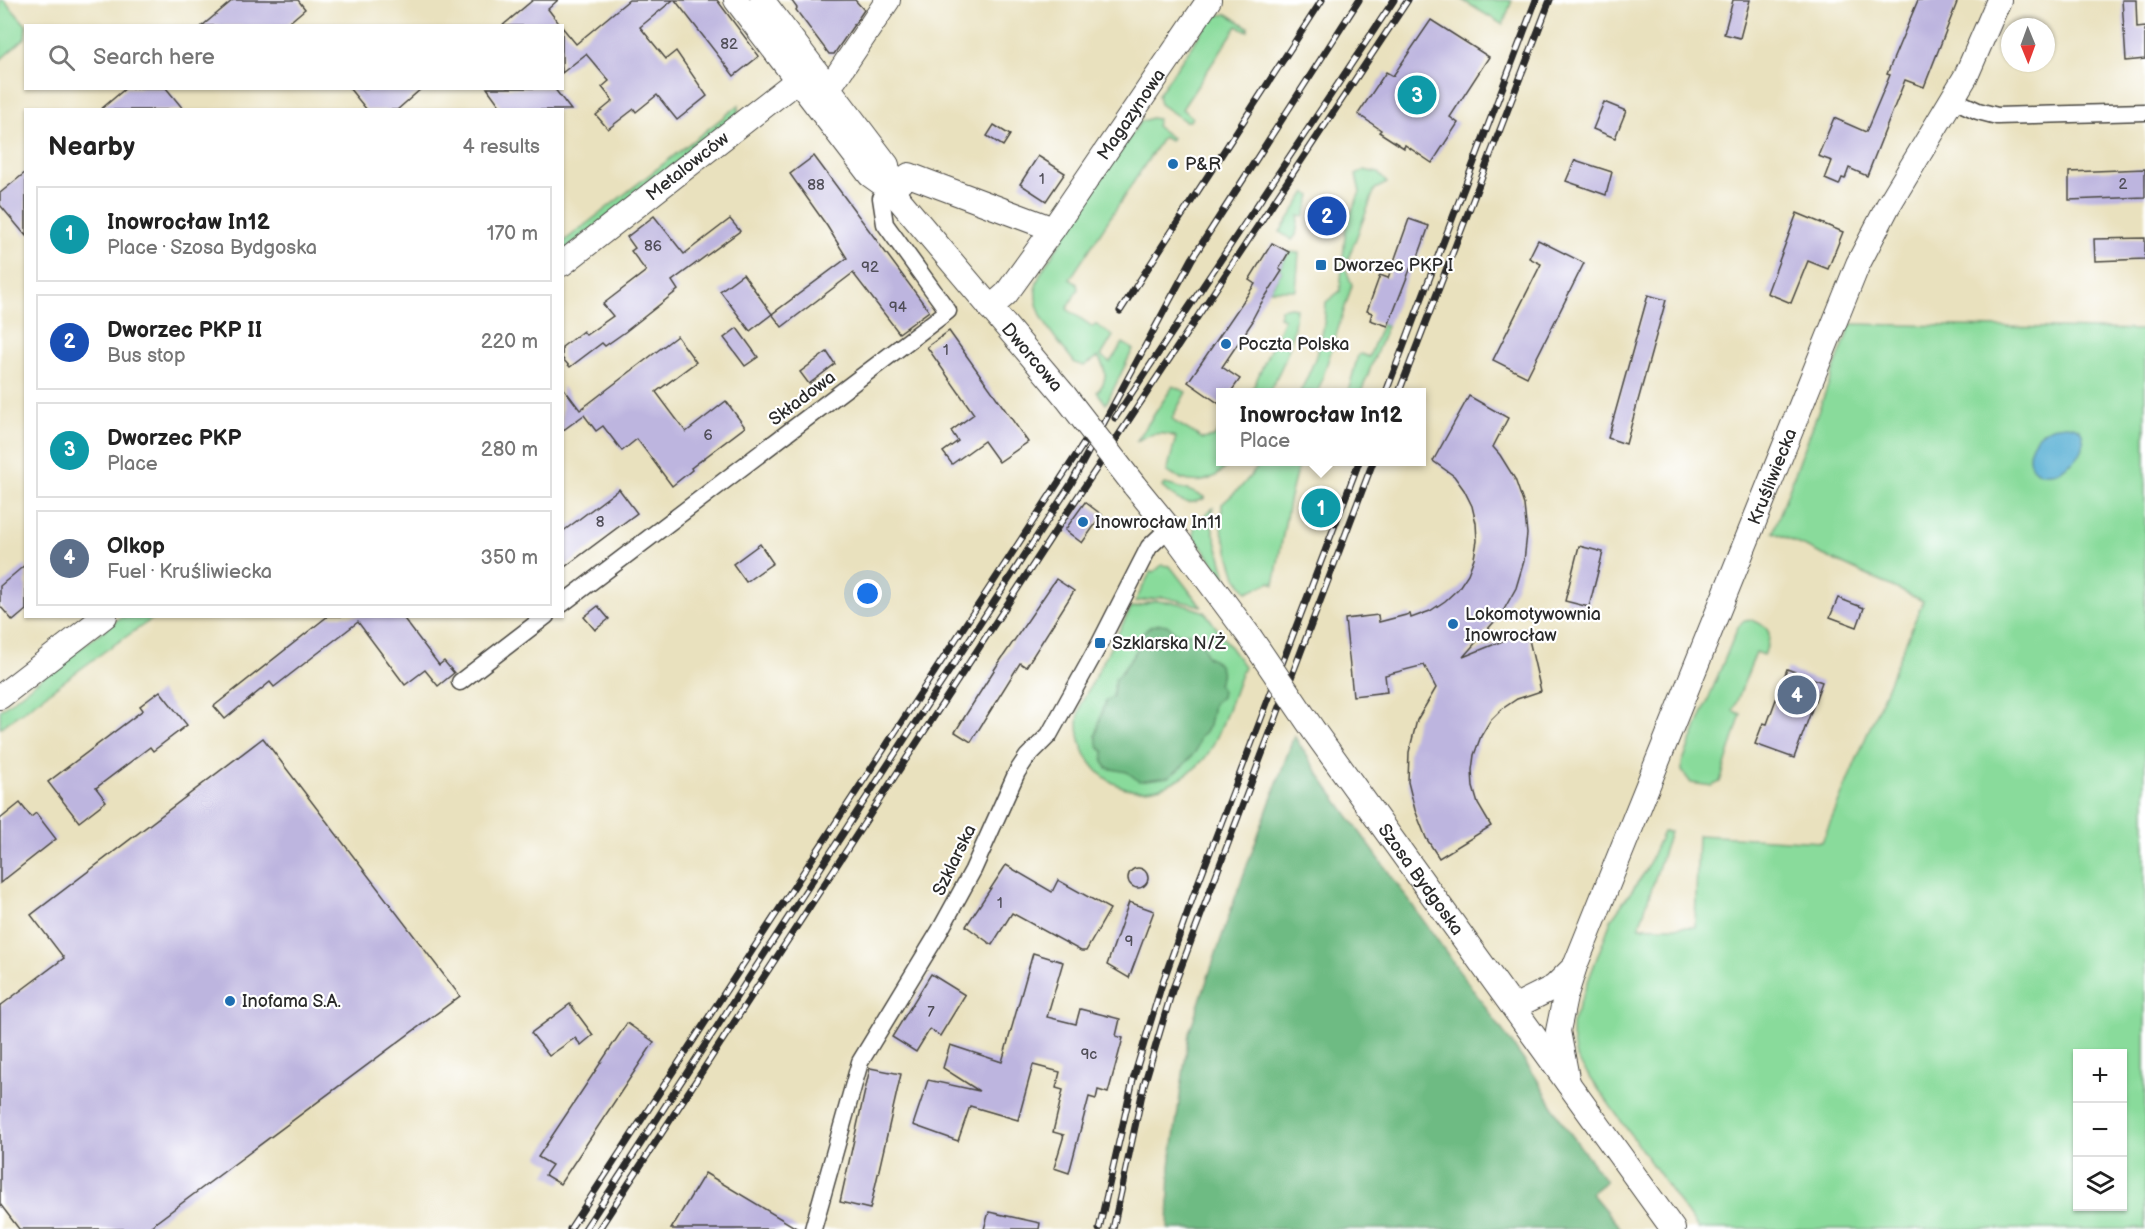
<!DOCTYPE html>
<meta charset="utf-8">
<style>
:root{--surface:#fff;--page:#f2f2f2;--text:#222;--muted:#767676;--line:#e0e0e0;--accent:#1f6fb2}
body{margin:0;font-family:"Balsamiq Sans",sans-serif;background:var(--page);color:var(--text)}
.controls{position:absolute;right:18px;bottom:18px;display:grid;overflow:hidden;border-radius:0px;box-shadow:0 2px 4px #0004}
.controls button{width:54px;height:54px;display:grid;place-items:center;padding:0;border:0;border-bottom:2px solid var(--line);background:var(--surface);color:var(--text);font:30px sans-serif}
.compass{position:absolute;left:2001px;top:18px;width:54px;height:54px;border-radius:50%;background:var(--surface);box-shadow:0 2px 4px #0004;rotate:179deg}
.you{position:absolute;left:868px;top:594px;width:21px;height:21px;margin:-15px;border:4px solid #fff;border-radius:50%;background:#1a73e8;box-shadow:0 0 0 9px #1a73e833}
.badge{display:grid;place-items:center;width:39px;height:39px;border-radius:50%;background:var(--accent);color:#fff;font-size:20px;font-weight:700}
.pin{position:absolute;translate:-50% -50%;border:3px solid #fff;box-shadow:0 2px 6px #0006}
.popup{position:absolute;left:1216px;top:388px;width:210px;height:78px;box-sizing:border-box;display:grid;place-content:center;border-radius:0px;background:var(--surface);filter:drop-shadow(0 2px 4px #0005);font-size:20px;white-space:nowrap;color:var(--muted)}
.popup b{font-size:22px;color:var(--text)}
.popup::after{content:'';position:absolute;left:50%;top:100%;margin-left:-12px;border:12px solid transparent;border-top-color:var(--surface)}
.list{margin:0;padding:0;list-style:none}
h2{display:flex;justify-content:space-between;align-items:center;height:78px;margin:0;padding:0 24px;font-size:26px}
h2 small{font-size:20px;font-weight:400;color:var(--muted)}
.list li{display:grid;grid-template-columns:39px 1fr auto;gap:18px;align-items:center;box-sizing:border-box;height:96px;margin:0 12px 12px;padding:0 12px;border:2px solid var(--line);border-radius:0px}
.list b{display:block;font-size:22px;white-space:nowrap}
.list p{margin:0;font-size:20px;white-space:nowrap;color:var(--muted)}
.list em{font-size:20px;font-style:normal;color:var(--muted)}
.icon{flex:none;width:33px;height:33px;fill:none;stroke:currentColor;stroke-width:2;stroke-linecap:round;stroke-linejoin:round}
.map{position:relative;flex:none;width:2145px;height:1229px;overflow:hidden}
.search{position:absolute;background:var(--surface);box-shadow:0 2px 4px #0004;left:24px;top:24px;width:540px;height:66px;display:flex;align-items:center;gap:15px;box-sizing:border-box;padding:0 21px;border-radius:0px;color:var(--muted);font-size:22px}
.panel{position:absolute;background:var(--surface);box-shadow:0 2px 4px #0004;left:24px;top:108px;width:540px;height:510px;border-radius:0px}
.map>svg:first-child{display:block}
.green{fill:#89db9b;stroke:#5a8363;stroke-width:1.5;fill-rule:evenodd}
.forest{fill:#6ebb83;stroke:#4c7357;stroke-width:1.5}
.water{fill:#57afd4;stroke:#416d80;stroke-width:1.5}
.building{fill:#bdb5df}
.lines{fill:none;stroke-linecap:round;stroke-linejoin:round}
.street-casing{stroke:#484641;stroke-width:19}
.secondary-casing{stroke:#484641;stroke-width:26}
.street{stroke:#fff;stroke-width:16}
.secondary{stroke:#fff;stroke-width:24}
.rail-casing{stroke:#2b2b2b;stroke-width:7}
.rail{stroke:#fff;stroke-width:4.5;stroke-dasharray:14;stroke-linecap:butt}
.secondary-bridge-casing{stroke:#484641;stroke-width:26;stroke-linecap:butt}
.secondary-bridge{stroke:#fff;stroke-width:24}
.poi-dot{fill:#1f6fb2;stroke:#fff;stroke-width:2}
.labels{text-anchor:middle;stroke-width:4.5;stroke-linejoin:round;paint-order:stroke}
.number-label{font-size:15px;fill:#504e58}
.street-label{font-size:18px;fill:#2b2b2b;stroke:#fff}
.poi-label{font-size:18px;fill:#2b2b2b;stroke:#fff;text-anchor:start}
</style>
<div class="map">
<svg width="2145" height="1229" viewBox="0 0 2145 1229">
<rect width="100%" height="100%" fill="#fff"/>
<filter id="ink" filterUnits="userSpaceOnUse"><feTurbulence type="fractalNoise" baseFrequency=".0167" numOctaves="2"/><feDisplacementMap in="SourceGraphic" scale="12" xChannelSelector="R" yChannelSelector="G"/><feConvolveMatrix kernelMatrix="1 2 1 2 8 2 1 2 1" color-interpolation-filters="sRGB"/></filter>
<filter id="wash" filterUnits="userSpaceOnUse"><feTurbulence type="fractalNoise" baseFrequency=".008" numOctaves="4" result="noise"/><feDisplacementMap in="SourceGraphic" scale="24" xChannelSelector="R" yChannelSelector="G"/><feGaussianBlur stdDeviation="1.35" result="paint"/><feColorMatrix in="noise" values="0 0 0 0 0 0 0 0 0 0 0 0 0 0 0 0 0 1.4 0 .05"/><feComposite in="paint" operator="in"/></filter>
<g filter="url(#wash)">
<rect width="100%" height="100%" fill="#e9e1be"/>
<g class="green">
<path d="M0,0h4l22,25 -1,13 -25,22z"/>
<path d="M1462,0h50l-9,25z"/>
<path d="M1227,14l21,13v4l-11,-5 -55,83 10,8 -2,4h-5l-25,-17 -2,-9 53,-77 4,-2z"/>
<path d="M739,105l-1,10 -175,136v-9z"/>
<path d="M1151,118l7,1 -2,7 16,12 -2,3 -7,-4 -93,142 7,5 1,5 -11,20 26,18 2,-3 18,12 -12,20 9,6 13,-19 10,6 -27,55 -9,-12c11,-12 10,-22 1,-35l-14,9 -9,-3c-17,-22 -50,-55 -36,-86 6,-14 17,-27 25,-39l-2,-3 78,-113z"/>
<path d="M1364,170l14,3 9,10 -12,6 -30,78 7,18 -34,107h-18c15,-29 25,-56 26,-90l14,-11 6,-66 14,-33 -4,-17z"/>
<path d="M1306,192l5,4 -7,21 -5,-1 -3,19 -4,5 -12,-8z"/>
<path d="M1289,252l10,1 -3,37h-26l12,-19 -3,-2z"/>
<path d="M1290,307l6,1c-2,34 -11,55 -27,84h-28l11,-2 32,-71 -5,-2 2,-8z"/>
<path d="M1382,324l5,2 -26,66h-13l10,-37 3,-1 8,3z"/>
<path d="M1851,324l294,6v899h-447l-119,-167 -4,-9 -3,-17v-12l4,-11 36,-95 33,-46 18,-40h7l-31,95h56l3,-92 124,7 101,-241 -150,-69zM2078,1054h44v152h-44z"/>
<path d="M1173,386l13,6 -14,26 3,4 28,17 11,-2 6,-8v33h11c-19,23 -39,25 -64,10l9,-35c-14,-6 -28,-4 -40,5z"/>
<path d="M1262,462h37l-10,39 -15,84 -3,-3 -24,10 -11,-15 -15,-49 1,-24 20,-18z"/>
<path d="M1165,484c8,2 35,9 40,14 -19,10 -29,2 -43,-11z"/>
<path d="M1213,508l-1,18 15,55 -32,-43c-6,-14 8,-21 18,-30z"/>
<path d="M1162,565l8,1 31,40 -38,-9 -28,5 16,-31 3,1z"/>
<path d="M1156,601l22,2 27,9 39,54c-9,23 -26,77 -40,93 -14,16 -40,31 -61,31 -44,1 -75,-45 -62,-86l50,-96z"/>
<path d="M121,617h34l-50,34 -105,77v-18z"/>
<path d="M1752,620c21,8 20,15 12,35l-8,-3 -23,59 8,3 -21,68 -8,4 -21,-3 -9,-12v-8l56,-136 6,-6z"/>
</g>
<g class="forest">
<path d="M1160,624l7,1 10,9c26,-4 22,3 30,22 12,5 19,15 11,28l4,7 -1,6 -8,7 -4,22 -10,13 -3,12 -12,14 -15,12 -30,4 -12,-9 -20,-4 -4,-6 1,-11 -5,-3 -3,-12 5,-21 5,-14 7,-5 2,-17c9,-8 15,-19 21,-28 8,-12 1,-23 24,-27z"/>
<path d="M1294,736l32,49 209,291 27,46 44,59 -15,12 30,36h-453l2,-63 19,-133 45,-132z"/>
</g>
<path class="water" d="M2067,425c9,1 15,3 16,13 2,11 -3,17 -11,24 -5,3 -10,8 -16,10 -30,8 -35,-22 -15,-39 7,-7 17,-7 26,-8z"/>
<g id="blocks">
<g class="building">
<path d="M233,0h65l7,9 -20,17h-83z"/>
<path d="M533,0h25l-10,9 13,17h-59z"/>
<path d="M629,0h44l-33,27 26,32 10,-8 31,45 -30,24 -20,-25 -21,17 -2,-3 -26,20 -12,-14 17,-14 -11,-14 7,-6 -23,-27 -24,19v-46l14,17z"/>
<path d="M675,0h42l42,56 -25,20z"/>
<path d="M791,0h64l9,10 -30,44h-5l-33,-44 1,-2z"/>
<path d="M1733,0h17l-10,38 -16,-4z"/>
<path d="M1918,0h40l-34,87 -19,-7 -38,96 -18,-8 -4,11 -3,-1 -3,7 -14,-6 7,-18 -14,-5 16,-38 32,14 24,-57 -3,-1z"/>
<path d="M2122,0h14l1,28 8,-1v32l-19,2z"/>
<path d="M1431,20l58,37 -39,60 8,6 -26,40 -27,-18 -1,3 -11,-7 -14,-9 2,-2 -23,-16 28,-42 7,4z"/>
<path d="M126,88h40l18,22h-84z"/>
<path d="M349,88h73l-25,22h-30z"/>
<path d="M487,88h67l17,22h-68z"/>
<path d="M1604,102l22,9 -11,27 -22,-9z"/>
<path d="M994,125l16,10 -7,11 -16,-10z"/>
<path d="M814,156l115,155 -30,22 -46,-60 -71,54 -10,-13 75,-56 -20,-32 -37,-52z"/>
<path d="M1038,156l27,17 -19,28 -26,-17z"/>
<path d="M1575,160l37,12 -6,23 -40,-14z"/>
<path d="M2145,169v28l-76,3v-28z"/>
<path d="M26,172v64l-26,-31v-12z"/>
<path d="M1797,213l46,19 -15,37 -20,-8 -17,42 -24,-10z"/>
<path d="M654,216l30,38 46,-35 10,12 -68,50 6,9 -53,42 -20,14 -3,-3 -32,24 -8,-9v-11l21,-16 3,4 27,-19 -10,-12 43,-33 -15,-20 4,-3 -8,-11z"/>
<path d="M1409,219l20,7 -15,42 -3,-1 -23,59 -18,-6 2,-7 -5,-2 13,-36 8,3z"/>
<path d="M2145,238v21l-50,2 -1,-22z"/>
<path d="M1538,240l46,23 -57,114 -34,-17 48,-96 -12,-6z"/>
<path d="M1272,243l17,9 -10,17 3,2 -22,34 -8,15 1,1 -31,46 18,12 -10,14h-9v12l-33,-23 67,-98 -6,-4z"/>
<path d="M743,274l29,40 -22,17 -30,-40z"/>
<path d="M1648,295l18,5 -40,144 -18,-6z"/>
<path d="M737,328l21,29 -13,9 -21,-28z"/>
<path d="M949,331l79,111 -29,20 -15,-21 -32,23 -9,-12 15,-11 -7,-10 23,-17 -47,-67z"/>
<path d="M677,336l19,26 -40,30 30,40 40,-31 19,26 -54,41 1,2 -20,16 -35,-47 -15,12 -19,-25 -7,5 -12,-16 -22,16v-45l18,24z"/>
<path d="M827,352l8,12 -26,20 -9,-12z"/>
<path d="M1469,396l39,22 -15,29 7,8 15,24 9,26 3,29 -3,27 -8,27 -14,25 -39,44 64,-26 14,60 -24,8 -15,10 -12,12 -9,15 -7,19 -2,15 1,17 5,17 13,22 -52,32 -13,-20 -11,-28 -7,-28 1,-30 8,-32 19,-32 -12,-23 -39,10 2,17 -34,4 -8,-77 33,-4 1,7 31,-8 1,4 19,-7 15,-10 13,-12 10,-15 6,-16 3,-17 -1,-18 -4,-17 -8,-16 -10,-14 -21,-15z"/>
<path d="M619,489l18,24 -75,56v-37z"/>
<path d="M1316,499l14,5 -7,17 -13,-5z"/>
<path d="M1085,502l17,13 -20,28 -17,-13z"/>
<path d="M760,544l13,19 -27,19 -13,-18z"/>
<path d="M1579,546l24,6 -14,55 -24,-6z"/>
<path d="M26,564v46l-13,11 -13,-15v-20z"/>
<path d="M1056,579l18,12 -48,76 -6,-4 -49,79 -16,-10 41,-65z"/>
<path d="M1838,598l26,10 -7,19 -27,-10z"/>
<path d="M598,606l11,13 -14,11 -11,-13z"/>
<path d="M328,616h74l37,49 5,-4 10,12 -16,13 -13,-16 -20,15 -47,-63 -84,65 -4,-5 -45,37 -11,-13z"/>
<path d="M1787,669l35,13 -28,76 -39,-14 8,-21 4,1z"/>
<path d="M160,691l27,34 -34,26 -3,-4 -54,41 10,13 -27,21 -31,-40 95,-72 -3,-4z"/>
<path d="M263,738l197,258 -313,233h-128l-19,-25v-198l64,-48 -33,-43z"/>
<path d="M20,803l11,14 5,-4 20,26 -56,44v-64z"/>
<path d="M1006,865l46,27 6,-12 52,29 -24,42h-5l-69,-38 -20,32 -26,-19z"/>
<circle cx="1138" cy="878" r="10"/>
<path d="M1129,902l25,9 -25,67 -22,-13z"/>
<path d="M1033,953l30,9 -16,55 29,7 4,-15 40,10 -4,17 7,2 -15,55 -10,-3 -2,9 -7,-2 -20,76 -15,-5 10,-33 -11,-3 10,-42 -7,-2 4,-16 -27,-7 -15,55 -48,-14 -12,35 -45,-16 15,-45 51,11 -36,-23 7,-23 52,17z"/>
<path d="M931,974l34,21 -25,41 -10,-7 -14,23 -24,-15z"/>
<path d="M570,1004l23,31 -12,10 -6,-7 -26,18 -18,-23z"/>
<path d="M627,1023l27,19 -94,142 -15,-9 7,-10 -14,-8z"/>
<path d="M870,1068l31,6 -31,135 -30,-7z"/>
<path d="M705,1173l93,56h-127z"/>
<path d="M989,1212l51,11 -1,6h-55z"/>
</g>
</g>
</g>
<g filter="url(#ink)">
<use href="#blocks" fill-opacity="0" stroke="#484641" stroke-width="1.5"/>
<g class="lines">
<g class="street-casing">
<g id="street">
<path d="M1952,99l26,12 19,5 148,-4"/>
<path d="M562,604l386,-293 -63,-87 -4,-26 10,-8"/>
<path d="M460,682l86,-66"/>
<path d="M813,1229l47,-167 79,-130 34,-62 44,-98 10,-15 22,-22 51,-92 49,-96 20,-19"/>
</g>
</g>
<g class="secondary-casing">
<g id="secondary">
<path id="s1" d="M736,0l134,175 21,15 174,206"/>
<path d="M762,0l125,165 4,25"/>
<path d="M815,95l20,-16 53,-79"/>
<path id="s2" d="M891,190l18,-15 144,54 156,-229"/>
<path id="s3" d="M562,264l251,-196"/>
<path d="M990,308l16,-14 47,-65"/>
<path d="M1134,485l35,43 81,109"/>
<path d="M0,697l105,-81"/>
<path id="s4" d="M1314,731l359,498"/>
<path d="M1514,1007l40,-20 20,-20"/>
<path id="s5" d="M1568,1083l-10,-52 7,-34 10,-31 283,-702 30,-58 78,-130 33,-76"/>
</g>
</g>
<use href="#street" class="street"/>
<use href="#secondary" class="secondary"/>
<g class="rail-casing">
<g id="rail">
<path d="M1120,311l202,-311"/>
<path d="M1386,392l150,-392"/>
<path d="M1399,392l151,-392"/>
<path d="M1115,418l279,-418"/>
<path d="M570,1229l520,-795"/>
<path d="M585,1229l486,-745 121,-225 167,-259"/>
<path d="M599,1229l468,-716 341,-513"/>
<path d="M1099,1229l34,-149 28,-93 33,-93 165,-432"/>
<path d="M1113,1229l31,-144 28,-94 201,-529"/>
</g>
</g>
<use href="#rail" class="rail"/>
<g class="secondary-bridge-casing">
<g id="secondary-bridge">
<path d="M1065,396l69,89"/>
<path d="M1250,637l64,94"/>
</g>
</g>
<use href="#secondary-bridge" class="secondary-bridge"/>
</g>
</g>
<g class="poi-dot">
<circle cx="1173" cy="164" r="6"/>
<rect x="1315" y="259" width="12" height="12" rx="3"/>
<circle cx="1226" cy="344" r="6"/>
<circle cx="1083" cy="522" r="6"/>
<circle cx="1453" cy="624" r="6"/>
<rect x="1094" y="637" width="12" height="12" rx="3"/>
<circle cx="230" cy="1001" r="6"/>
</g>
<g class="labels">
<g class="number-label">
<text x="729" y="49">82</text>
<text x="1042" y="184">1</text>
<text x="2123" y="189">2</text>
<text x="816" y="190">88</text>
<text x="653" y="251">86</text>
<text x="870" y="272">92</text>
<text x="898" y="312">94</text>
<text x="946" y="355">1</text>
<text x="708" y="440">6</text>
<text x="600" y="527">8</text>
<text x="1000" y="908">1</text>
<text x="1129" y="946">9</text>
<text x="931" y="1017">7</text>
<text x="1089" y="1059">9c</text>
</g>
<g class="street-label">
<text dy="6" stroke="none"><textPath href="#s2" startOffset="316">Magazynowa</textPath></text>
<text dy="6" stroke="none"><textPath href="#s3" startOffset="159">Metalowców</textPath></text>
<text dy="6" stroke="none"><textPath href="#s1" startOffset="465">Dworcowa</textPath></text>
<text transform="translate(802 398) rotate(-37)" y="6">Składowa</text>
<text dy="6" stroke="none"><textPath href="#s5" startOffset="648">Kruśliwiecka</textPath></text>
<text transform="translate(954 860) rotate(-64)" y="6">Szklarska</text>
<text dy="6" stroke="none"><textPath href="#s4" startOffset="183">Szosa Bydgoska</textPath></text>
</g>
<g class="poi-label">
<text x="1185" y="170">P&amp;R</text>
<text x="1333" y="271">Dworzec PKP I</text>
<text x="1238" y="350">Poczta Polska</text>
<text x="1095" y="528">Inowrocław In11</text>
<text x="1465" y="620">Lokomotywownia<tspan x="1465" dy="21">Inowrocław</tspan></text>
<text x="1112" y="649">Szklarska N/Ż</text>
<text x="242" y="1007">Inofama S.A.</text>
</g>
</g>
</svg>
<div class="controls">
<button>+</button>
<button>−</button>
<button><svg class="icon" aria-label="layers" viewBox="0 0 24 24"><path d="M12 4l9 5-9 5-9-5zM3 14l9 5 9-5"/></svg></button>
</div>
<svg class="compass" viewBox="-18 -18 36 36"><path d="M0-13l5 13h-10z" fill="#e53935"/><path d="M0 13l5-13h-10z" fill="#767676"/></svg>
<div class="you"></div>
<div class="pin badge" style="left:1321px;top:508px;background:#0f9aa8">1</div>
<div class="popup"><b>Inowrocław In12</b>Place</div>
<div class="pin badge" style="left:1327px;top:216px;background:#1a4fb4">2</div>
<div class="pin badge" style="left:1417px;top:95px;background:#0f9aa8">3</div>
<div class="pin badge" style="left:1797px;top:695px;background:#5c6f8a">4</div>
<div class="search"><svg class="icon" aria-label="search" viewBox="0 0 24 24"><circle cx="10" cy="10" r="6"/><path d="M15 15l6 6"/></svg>Search here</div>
<section class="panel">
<h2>Nearby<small>4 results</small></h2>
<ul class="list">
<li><span class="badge" style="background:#0f9aa8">1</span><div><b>Inowrocław In12</b><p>Place · Szosa Bydgoska</p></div><em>170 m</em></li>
<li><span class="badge" style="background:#1a4fb4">2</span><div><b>Dworzec PKP II</b><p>Bus stop</p></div><em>220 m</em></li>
<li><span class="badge" style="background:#0f9aa8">3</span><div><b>Dworzec PKP</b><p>Place</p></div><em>280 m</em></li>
<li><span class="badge" style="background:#5c6f8a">4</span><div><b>Olkop</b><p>Fuel · Kruśliwiecka</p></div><em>350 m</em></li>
</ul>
</section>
</div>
